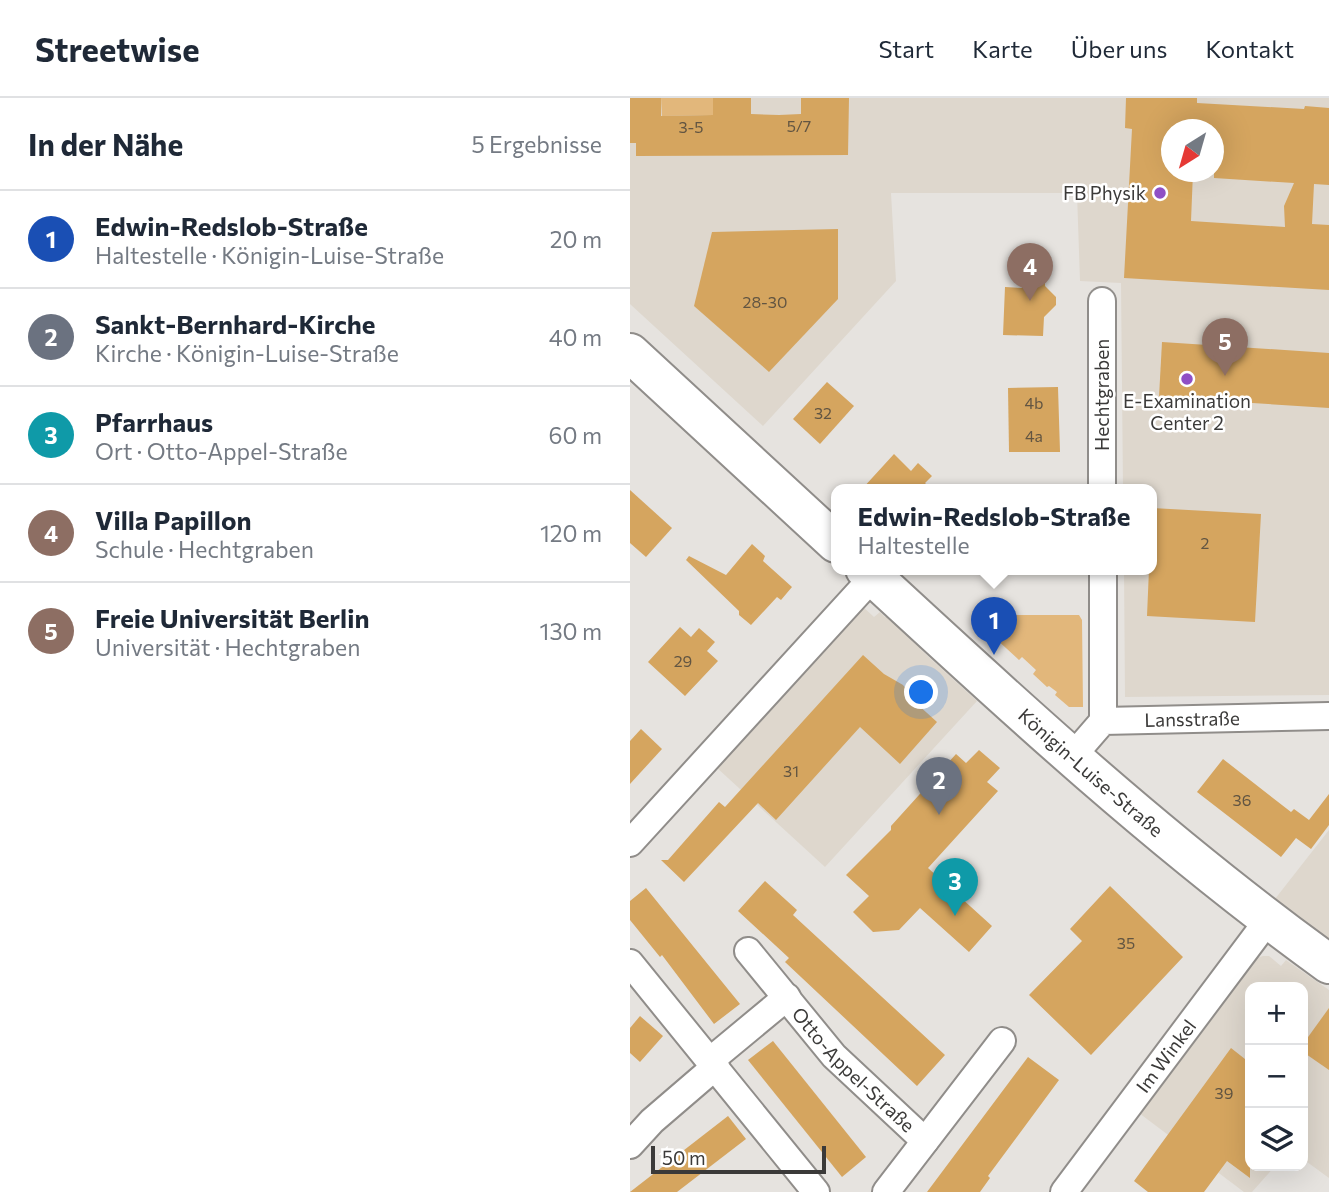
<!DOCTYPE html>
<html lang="de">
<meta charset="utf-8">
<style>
:root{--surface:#fff;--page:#f6f6f7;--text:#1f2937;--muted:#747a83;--line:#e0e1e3;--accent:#0b8043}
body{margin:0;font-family:Commissioner,sans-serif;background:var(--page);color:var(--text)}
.controls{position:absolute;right:21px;bottom:21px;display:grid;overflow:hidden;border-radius:14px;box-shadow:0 7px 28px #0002}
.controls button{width:63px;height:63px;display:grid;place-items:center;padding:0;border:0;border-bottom:2px solid var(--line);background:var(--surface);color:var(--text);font:35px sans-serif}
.compass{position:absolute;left:531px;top:21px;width:63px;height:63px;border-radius:50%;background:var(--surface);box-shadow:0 7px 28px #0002;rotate:217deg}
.scale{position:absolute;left:21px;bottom:18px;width:175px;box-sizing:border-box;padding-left:7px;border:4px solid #3b3a39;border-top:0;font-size:19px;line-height:24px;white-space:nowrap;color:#3b3a39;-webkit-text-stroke:5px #fff;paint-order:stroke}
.you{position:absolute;left:292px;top:595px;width:24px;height:24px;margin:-18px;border:5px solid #fff;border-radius:50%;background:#1a73e8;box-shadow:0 0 0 10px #1a73e833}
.badge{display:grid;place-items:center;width:46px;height:46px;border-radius:50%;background:var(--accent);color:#fff;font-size:23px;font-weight:700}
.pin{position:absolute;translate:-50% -58px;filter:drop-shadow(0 2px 4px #0008)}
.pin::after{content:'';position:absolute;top:37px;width:24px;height:21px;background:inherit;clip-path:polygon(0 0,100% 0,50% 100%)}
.popup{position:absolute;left:201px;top:386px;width:326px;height:91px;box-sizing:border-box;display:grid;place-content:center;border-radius:14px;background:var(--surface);filter:drop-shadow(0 2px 5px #0005);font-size:23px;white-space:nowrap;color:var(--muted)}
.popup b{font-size:26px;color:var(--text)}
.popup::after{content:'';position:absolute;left:50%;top:100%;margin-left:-14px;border:14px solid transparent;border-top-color:var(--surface)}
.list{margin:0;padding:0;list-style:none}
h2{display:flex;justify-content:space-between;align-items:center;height:91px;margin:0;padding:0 28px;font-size:30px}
h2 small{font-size:23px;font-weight:400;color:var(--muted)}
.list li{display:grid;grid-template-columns:46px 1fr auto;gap:21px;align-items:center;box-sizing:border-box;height:98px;padding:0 28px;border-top:2px solid var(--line)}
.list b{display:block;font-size:26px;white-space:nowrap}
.list p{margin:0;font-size:23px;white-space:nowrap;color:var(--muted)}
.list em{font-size:23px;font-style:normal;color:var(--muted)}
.icon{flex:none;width:38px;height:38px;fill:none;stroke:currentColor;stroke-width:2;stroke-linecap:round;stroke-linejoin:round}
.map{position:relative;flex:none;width:699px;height:1094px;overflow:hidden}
header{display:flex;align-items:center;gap:42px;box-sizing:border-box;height:98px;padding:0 35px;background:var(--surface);border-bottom:2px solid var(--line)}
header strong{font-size:33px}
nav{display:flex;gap:38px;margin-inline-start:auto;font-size:24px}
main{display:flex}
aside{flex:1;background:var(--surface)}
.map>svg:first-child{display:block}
.built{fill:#ded7cd;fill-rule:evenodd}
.green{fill:#e2b77b}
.building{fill:#d5a55f;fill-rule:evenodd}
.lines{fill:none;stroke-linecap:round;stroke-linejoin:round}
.street-casing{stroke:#908d8a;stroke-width:30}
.secondary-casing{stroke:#908d8a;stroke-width:42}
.street{stroke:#fff;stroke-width:26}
.secondary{stroke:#fff;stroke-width:38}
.poi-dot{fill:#8f4fc5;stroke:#fff;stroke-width:2.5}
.labels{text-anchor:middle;stroke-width:5;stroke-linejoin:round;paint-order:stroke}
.number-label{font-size:16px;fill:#625542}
.poi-label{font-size:19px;fill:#3b3a39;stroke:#fff;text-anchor:end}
.street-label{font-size:19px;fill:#3b3a39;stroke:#fff}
</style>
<header>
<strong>Streetwise</strong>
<nav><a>Start</a><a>Karte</a><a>Über uns</a><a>Kontakt</a></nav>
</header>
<main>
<aside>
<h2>In der Nähe<small>5 Ergebnisse</small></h2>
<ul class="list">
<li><span class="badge" style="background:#1a4fb4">1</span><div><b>Edwin-Redslob-Straße</b><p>Haltestelle · Königin-Luise-Straße</p></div><em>20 m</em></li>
<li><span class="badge" style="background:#6b7280">2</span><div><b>Sankt-Bernhard-Kirche</b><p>Kirche · Königin-Luise-Straße</p></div><em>40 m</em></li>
<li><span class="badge" style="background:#0f9aa8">3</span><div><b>Pfarrhaus</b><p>Ort · Otto-Appel-Straße</p></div><em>60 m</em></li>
<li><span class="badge" style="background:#8d6e63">4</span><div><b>Villa Papillon</b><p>Schule · Hechtgraben</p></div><em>120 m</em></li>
<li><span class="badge" style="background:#8d6e63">5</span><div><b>Freie Universität Berlin</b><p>Universität · Hechtgraben</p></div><em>130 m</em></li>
</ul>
</aside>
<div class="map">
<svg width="699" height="1094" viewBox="0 0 699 1094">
<rect width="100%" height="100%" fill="#e6e3df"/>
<g class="built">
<path d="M0,0h699v597l-204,2 -1,-128h28v-80h-29l-2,-206 -41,-2 -3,-88h-186l5,88 -133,145 -133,-122zM542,32h42v42h-42z"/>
<path d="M232,508l12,11 6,-5 5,5h10l25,23v9l57,52 -152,166 -109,-100z"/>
<path d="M699,732v109l-54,-40z"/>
<path d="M633,858h6l12,10 5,-6 43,30v188l-26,-19v-172h-53v179h25l-23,26h-8l-105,-79 109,-146 9,-9z"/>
</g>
<g class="green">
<path d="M31,0h52v17l-51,1z"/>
<path d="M382,517h67l3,5 1,87h-14l-14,-12 2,-3 -8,-6 -2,1 -14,-13 3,-4 -14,-13 -3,3 -24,-22z"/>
</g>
<g class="building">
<path d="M0,0h31v18l52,-1v-17h38v16l28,1 22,-1v-16h48l-1,57 -212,1v-13h-6z"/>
<path d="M496,0h71v5l107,6 1,-3 24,2v77l-15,-1 -2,40 17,1v65l-205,-12 8,-149 -7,-1zM542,32h42v48l80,5 -10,23 1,21 -94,-6 2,-49h-21z"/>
<path d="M208,131v70l-69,73 -75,-66 18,-74z"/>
<path d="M393,172l22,1v15l11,11v8l-12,12 -1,19 -40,-1 2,-48 17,1z"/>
<path d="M532,244l167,11v55l-170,-11z"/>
<path d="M197,284l27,24 -34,38 -27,-25z"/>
<path d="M428,289l2,65h-51l-1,-64z"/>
<path d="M264,356l17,17 7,-8 14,13 -7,7 6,6h-69z"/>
<path d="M0,392l42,38 -26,29 -16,-14z"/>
<path d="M522,410l109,6 -6,108 -108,-6 2,-47h3z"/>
<path d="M122,446l13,12 -2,5 29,26 -11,13 -4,-3 -26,28 -12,-10v-4l-53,-51 3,-4 37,19z"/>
<path d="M50,529l11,10 8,-9 16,14 -8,9 11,10 -33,35 -37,-34z"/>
<path d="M233,557l21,19 19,11 13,18 21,19 -37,42 -40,-37 -84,93 -18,-17 -74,79 -23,-22h7l51,-58 6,5z"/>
<path d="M11,631l21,20 -32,35v-43z"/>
<path d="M349,652l21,18 -13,14 11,9 -70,77 64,58 -23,26 -49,-44 -21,22 -26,2 -20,-20 16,-16 -23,-21 45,-45v-4l65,-72 10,9z"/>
<path d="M593,661l68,53 3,-3 15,11 20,-26v31l-18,24 -15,-11 -15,19 -84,-65z"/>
<path d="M135,783l32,29 -4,5 152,140 -28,31 -132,-124 4,-4 -51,-47z"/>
<path d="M480,788l73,71 -92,98 -62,-60 53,-54 -12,-12z"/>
<path d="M16,790l94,116 -26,20 -52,-69 -2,2 -30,-37v-19z"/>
<path d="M699,910v62l-26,-18v-8z"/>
<path d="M10,918l23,20 -23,26 -10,-9v-25z"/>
<path d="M143,943l93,116 -24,20 -94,-117z"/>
<path d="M601,950l19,15v115l-23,-17 -23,31h-56l-14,-11z"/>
<path d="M398,959l31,23 -71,96 2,2 -10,14h-53z"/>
<path d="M98,1018l18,23 -69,53h-47z"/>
</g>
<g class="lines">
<g class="street-casing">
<g id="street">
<path d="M472,203v188"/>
<path d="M473,471v152"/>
<path id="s1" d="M441,660l32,-37 226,-5"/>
<path d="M0,745l243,-266"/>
<path id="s2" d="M118,853l86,105 91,85"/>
<path d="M0,865l186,229"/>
<path d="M81,962l76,-63"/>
<path d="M0,1047l22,-24 64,-55"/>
<path d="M256,1094l116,-151"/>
<path id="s3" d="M434,1094l204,-272"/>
</g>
</g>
<g class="secondary-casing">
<g id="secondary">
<path d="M0,255l206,190"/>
<path id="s4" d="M235,471c149,138 299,276 464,395"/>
</g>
</g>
<use href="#street" class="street"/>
<use href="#secondary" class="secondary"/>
</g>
<g class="poi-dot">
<circle cx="530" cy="95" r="7"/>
<circle cx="557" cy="281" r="7"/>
</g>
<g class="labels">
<g class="number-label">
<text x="169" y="34">5/7</text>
<text x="61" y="35">3-5</text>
<text x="135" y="210">28-30</text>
<text x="404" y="311">4b</text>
<text x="193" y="321">32</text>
<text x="404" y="344">4a</text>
<text x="575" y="451">2</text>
<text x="53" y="569">29</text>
<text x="161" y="679">31</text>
<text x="612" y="708">36</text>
<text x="496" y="851">35</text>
<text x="594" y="1001">39</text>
</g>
<g class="poi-label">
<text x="516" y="102">FB Physik</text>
<text x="557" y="310" text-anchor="middle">E-Examination<tspan x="557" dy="22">Center 2</tspan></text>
</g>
<g class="street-label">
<text transform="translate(472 297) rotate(-90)" y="7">Hechtgraben</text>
<text dy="7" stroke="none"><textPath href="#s1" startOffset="138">Lansstraße</textPath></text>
<text dy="7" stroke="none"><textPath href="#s4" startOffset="304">Königin-Luise-Straße</textPath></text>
<text dy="7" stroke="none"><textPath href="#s3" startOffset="170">Im Winkel</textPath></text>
<text dy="7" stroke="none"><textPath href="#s2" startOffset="159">Otto-Appel-Straße</textPath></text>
</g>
</g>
</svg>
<div class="controls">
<button>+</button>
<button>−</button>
<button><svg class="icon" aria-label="layers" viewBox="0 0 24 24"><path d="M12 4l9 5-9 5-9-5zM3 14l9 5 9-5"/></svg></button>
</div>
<svg class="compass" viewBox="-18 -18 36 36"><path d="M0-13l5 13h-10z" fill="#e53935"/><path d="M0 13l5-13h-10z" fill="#747a83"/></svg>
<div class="scale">50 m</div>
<div class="you"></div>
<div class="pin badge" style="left:364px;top:557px;background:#1a4fb4">1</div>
<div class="popup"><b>Edwin-Redslob-Straße</b>Haltestelle</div>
<div class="pin badge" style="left:309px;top:717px;background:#6b7280">2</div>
<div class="pin badge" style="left:325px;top:818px;background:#0f9aa8">3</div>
<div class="pin badge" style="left:400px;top:203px;background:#8d6e63">4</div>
<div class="pin badge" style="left:595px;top:278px;background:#8d6e63">5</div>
</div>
</main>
